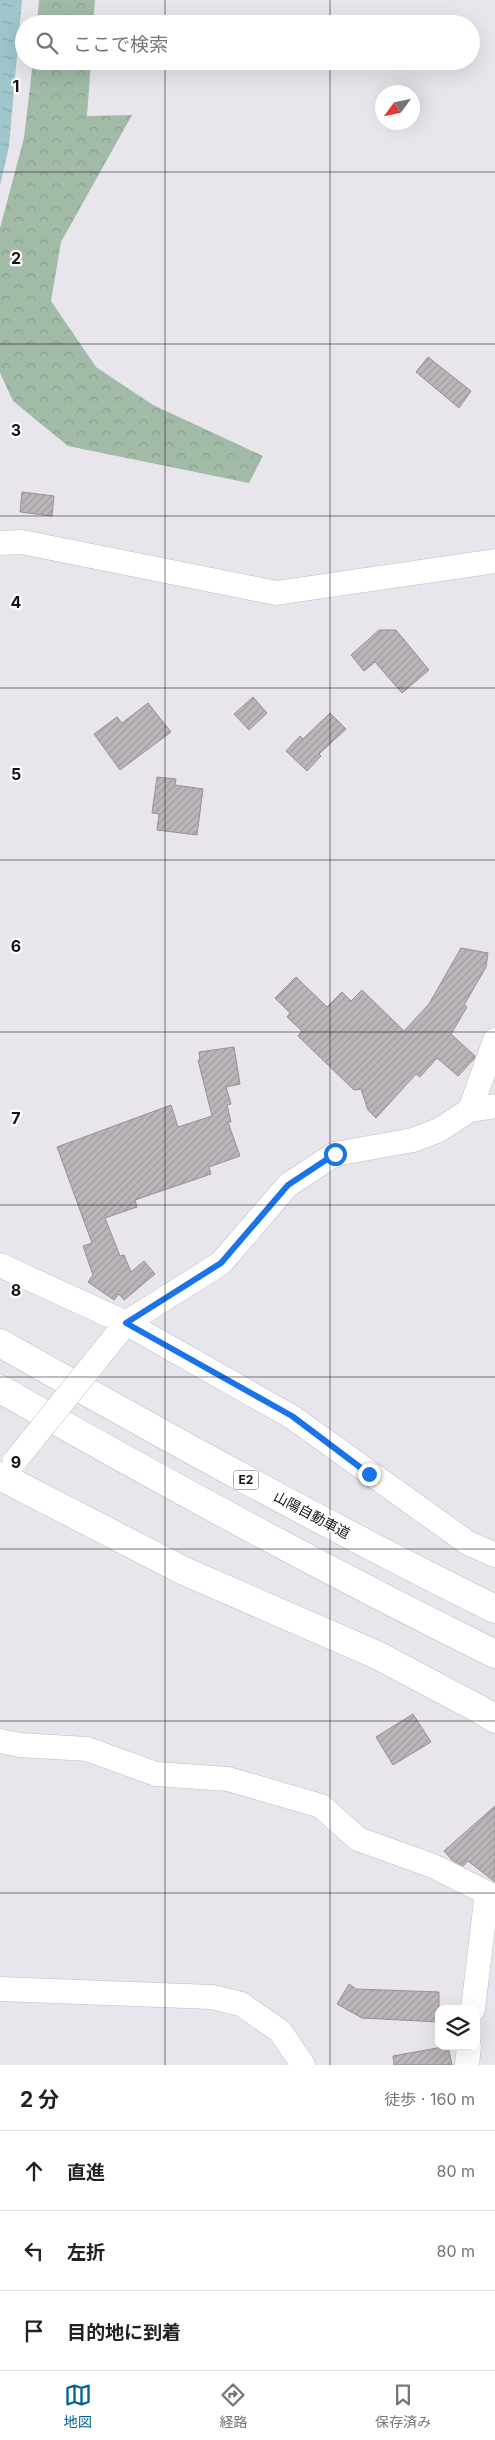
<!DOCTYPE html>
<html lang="ja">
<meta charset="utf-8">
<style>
:root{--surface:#fff;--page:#f2f2f2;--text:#222;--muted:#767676;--line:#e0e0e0;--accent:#006392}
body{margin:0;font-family:Inter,"Noto Sans JP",sans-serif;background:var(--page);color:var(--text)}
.controls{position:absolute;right:15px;bottom:15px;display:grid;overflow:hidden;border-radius:10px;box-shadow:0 5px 20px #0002}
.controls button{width:45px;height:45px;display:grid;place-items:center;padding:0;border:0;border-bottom:1px solid var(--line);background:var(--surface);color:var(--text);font:25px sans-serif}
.compass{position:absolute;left:375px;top:85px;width:45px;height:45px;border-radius:50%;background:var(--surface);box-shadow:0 5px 20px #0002;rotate:237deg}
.stop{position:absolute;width:15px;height:15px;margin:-11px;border:4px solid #1a73e8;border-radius:50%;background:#fff}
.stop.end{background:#1a73e8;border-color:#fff;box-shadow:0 1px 5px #0008}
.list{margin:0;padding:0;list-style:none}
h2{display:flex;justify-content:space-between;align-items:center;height:65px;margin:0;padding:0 20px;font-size:21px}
h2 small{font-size:16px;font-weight:400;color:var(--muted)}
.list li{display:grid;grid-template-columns:32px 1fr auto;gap:15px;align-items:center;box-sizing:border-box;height:80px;padding:0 20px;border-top:1px solid var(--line)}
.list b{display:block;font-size:19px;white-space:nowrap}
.list em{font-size:16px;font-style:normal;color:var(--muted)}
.icon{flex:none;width:28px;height:28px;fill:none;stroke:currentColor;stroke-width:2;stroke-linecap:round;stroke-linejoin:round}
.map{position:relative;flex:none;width:495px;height:2065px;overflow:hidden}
.search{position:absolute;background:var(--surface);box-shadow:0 5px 20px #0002;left:15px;right:15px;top:15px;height:55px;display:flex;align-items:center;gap:12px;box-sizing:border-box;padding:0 18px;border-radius:28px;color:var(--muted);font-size:19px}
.sheet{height:305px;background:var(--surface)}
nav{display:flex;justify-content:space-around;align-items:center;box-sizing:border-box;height:70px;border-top:1px solid var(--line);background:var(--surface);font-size:14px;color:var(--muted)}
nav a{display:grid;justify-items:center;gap:2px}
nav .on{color:var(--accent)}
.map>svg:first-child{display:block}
.forest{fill:url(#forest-crowns)}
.water{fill:url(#water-ripples)}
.building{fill:url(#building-hatch);stroke:#979095}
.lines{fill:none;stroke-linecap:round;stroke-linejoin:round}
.minor-casing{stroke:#c0bcc3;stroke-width:25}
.tertiary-casing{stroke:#c0bcc3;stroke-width:29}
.motorway-casing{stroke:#c0bcc3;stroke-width:29}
.minor{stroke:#fff;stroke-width:24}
.tertiary{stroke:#fff;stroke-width:28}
.motorway{stroke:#fff;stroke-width:28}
.minor-bridge-casing{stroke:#c0bcc3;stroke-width:25;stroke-linecap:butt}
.minor-bridge{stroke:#fff;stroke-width:24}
.route{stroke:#1a73e8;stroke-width:6}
.grid{fill:none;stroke:#141215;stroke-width:1;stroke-opacity:0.55}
.labels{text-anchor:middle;stroke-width:4.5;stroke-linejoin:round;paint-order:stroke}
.shield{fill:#fff;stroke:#5a595b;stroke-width:1}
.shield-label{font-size:12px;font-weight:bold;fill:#141215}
.street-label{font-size:14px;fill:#141215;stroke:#fff}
.grid-label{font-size:16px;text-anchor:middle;font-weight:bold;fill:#141215;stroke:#fff;stroke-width:4.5;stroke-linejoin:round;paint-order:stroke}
</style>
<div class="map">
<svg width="495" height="2065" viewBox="0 0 495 2065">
<defs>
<pattern id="forest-crowns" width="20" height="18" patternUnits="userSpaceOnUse" patternTransform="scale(1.25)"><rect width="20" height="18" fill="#a1bba7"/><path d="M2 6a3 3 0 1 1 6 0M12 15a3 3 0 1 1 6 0" fill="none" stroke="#8aa08f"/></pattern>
<pattern id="water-ripples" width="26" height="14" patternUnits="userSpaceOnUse" patternTransform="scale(1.25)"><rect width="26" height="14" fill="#9ec6cc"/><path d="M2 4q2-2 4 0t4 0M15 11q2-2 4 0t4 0" fill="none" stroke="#87a9ae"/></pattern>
<pattern id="building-hatch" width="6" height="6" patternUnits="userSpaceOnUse" patternTransform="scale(1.25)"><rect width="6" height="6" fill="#bbb4b9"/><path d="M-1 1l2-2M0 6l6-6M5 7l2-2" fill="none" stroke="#a09a9e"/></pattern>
</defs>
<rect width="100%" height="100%" fill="#e9e5ec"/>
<g class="forest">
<path d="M39,0h56l-2,24h-56z"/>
<path d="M33,61h58l-4,55 45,-1 -71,127 -10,59 45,66 57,38 110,51 -14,27 -181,-37 -55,-45 -13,-28v-145l24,-90z"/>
</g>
<path class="water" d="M0,0h22l-13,146 -9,40z"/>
<g class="building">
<path d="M428,357l43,34 -12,17 -43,-36z"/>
<path d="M22,492l32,4 -2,20 -32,-4z"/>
<path d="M379,630h17l33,40 -27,23 -27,-31 -11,9 -13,-16z"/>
<path d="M253,697l14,16 -18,17 -15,-16z"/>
<path d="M148,703l23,29 -51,38 -26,-36 23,-17 5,6z"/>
<path d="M330,713l16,16 -27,25 2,2 -14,15 -21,-20 14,-15 3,3z"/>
<path d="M157,777l19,2 -1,6 28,4 -6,46 -40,-5 2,-16 -7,-1z"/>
<path d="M461,948l27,5 -2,14 -22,38 3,2 -16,27 24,22 -1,3 -16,17 -21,-18 -17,19 -4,-3 -40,44 -8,-8 -7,-21 -7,1 -56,-54 4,-5 -15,-14 3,-4 -15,-15 21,-21 31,30 15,-15 9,9 11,-11 42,41 25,-27z"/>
<path d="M234,1047l6,37 -14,3 5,17 -4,1 4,17h-3l12,34 -31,11 2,7 -76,26 2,7 -32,11 15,38 4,-1 7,17 13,-11 11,13 -31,26 -5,-6 -5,6 -26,-18 5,-7 -10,-29 9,-3 -35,-96 114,-42 7,22 34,-11 -14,-56h2l-1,-8z"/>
<path d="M413,1714l18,28 -38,23 -17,-28z"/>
<path d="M495,1806v76l-27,-21 -5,5 -11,-6 -8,-9z"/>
<path d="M349,1984l7,5 83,3v30l-77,-4 -25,-14z"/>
<path d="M448,2046l4,19h-58l-1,-9z"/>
</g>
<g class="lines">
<g class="minor-casing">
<g id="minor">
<path d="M0,543l22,-1 254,51 219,-32"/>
<path d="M470,1110l25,-4"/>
<path d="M0,1265l126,58 166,94 176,126 27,12"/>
<path d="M118,1333l8,-10 95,-60 67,-78 47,-31 78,-14 26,-10 31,-20 25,-70"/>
<path d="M0,1741l20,4 67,4 69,25 72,5 93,27 37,33 75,27 54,27 -14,116"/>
<path d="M0,1989l212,8 29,7 39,27 23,34"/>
<path d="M467,2065l2,-19"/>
</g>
</g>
<g class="tertiary-casing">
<path id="tertiary" d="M0,1476l184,95 193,84 102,54 16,10"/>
</g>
<g class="motorway-casing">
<g id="motorway">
<path d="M0,1343c163,92 327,183 495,266"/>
<path d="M0,1389c163,93 327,182 495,265"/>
</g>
</g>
<use href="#minor" class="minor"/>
<use href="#tertiary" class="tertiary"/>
<use href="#motorway" class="motorway"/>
<g class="minor-bridge-casing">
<path id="minor-bridge" d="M15,1461l103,-128"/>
</g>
<use href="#minor-bridge" class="minor-bridge"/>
</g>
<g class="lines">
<path class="route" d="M335,1154l-47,31 -67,78 -95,60 166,93 77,58"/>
</g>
<path class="grid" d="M165,0v24M330,0v24M165,61v2004M330,61v2004M0,172h495M0,344h495M0,516h495M0,688h495M0,860h495M0,1032h495M0,1205h495M0,1377h495M0,1549h495M0,1721h495M0,1893h495"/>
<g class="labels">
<rect class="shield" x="233.5" y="1470.5" width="25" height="19" rx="4"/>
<g class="shield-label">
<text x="246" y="1484">E2</text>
</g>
<g class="street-label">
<text transform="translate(312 1515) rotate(28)" y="5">山陽自動車道</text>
</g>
</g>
<g class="grid-label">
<text x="16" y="92">1</text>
<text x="16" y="264">2</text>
<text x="16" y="436">3</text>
<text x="16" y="608">4</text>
<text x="16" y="780">5</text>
<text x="16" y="952">6</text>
<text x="16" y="1124">7</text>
<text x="16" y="1296">8</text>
<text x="16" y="1468">9</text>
</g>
</svg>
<div class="controls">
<button><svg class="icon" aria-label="layers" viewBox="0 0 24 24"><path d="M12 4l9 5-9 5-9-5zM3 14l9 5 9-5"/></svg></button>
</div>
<svg class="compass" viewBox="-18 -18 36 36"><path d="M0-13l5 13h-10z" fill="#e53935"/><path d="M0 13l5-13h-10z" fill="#767676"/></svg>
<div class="stop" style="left:335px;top:1154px"></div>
<div class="stop end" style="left:369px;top:1474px"></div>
<div class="search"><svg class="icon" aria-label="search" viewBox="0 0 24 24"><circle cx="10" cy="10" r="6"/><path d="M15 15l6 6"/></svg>ここで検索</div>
</div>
<section class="sheet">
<h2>2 分<small>徒歩 · 160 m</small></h2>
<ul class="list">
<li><svg class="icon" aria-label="ahead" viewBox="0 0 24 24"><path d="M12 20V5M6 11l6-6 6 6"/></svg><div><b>直進</b></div><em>80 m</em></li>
<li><svg class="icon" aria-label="left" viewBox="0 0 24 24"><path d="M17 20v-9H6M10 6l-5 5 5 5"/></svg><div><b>左折</b></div><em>80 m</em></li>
<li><svg class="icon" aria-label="arrive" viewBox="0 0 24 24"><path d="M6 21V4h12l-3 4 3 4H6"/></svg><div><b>目的地に到着</b></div></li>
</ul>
</section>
<nav>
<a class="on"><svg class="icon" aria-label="map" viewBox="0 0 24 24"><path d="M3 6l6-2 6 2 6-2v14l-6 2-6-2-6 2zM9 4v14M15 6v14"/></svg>地図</a>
<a><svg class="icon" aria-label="directions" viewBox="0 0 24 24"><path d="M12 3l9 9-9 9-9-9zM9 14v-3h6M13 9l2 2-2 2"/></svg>経路</a>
<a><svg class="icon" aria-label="saved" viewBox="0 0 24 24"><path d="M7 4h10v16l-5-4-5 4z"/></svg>保存済み</a>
</nav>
